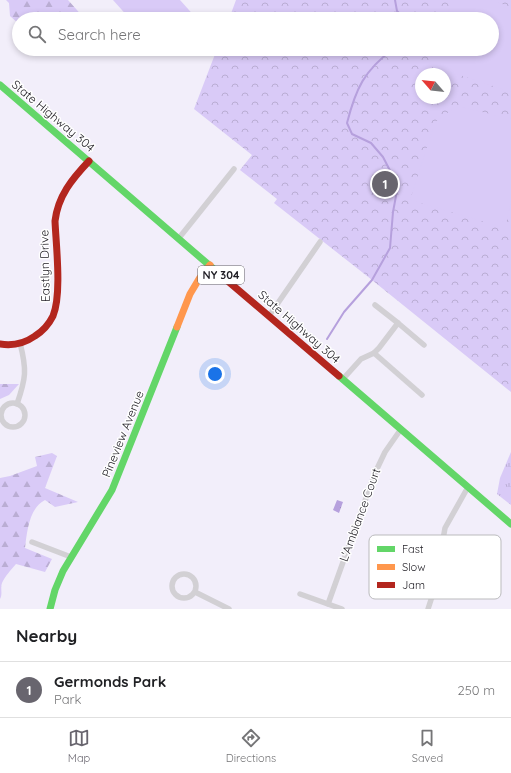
<!DOCTYPE html>
<style>
:root{--surface:#fff;--page:#f6f6f6;--text:#202124;--muted:#757577;--line:#e0e0e0;--accent:#68656e}
body{margin:0;font-family:Quicksand,sans-serif;background:var(--page);color:var(--text)}
.compass{position:absolute;left:415px;top:68px;width:36px;height:36px;border-radius:50%;background:var(--surface);box-shadow:0 2px 6px #0003;rotate:298deg}
.you{position:absolute;left:215px;top:374px;width:14px;height:14px;margin:-10px;border:3px solid #fff;border-radius:50%;background:#1a73e8;box-shadow:0 0 0 6px #1a73e833}
.badge{display:grid;place-items:center;width:26px;height:26px;border-radius:50%;background:var(--accent);color:#fff;font-size:13px;font-weight:700}
.pin{position:absolute;translate:-50% -50%;border:2px solid #fff;box-shadow:0 1px 4px #0006}
.list{margin:0;padding:0;list-style:none}
h2{display:flex;justify-content:space-between;align-items:center;height:52px;margin:0;padding:0 16px;font-size:17px}
h2 small{font-size:13px;font-weight:400;color:var(--muted)}
.list li{display:grid;grid-template-columns:26px 1fr auto;gap:12px;align-items:center;box-sizing:border-box;height:56px;padding:0 16px;border-top:1px solid var(--line)}
.list b{display:block;font-size:15px;white-space:nowrap}
.list p{margin:0;font-size:13px;white-space:nowrap;color:var(--muted)}
.list em{font-size:13px;font-style:normal;color:var(--muted)}
.icon{flex:none;width:22px;height:22px;fill:none;stroke:currentColor;stroke-width:2;stroke-linecap:round;stroke-linejoin:round}
.map{position:relative;flex:none;width:511px;height:609px;overflow:hidden}
.search{position:absolute;background:var(--surface);box-shadow:0 2px 6px #0003;left:12px;right:12px;top:12px;height:44px;display:flex;align-items:center;gap:10px;box-sizing:border-box;padding:0 14px;border-radius:22px;color:var(--muted);font-size:15px}
.sheet{height:108px;background:var(--surface)}
nav{display:flex;justify-content:space-around;align-items:center;box-sizing:border-box;height:56px;border-top:1px solid var(--line);background:var(--surface);font-size:11px;color:var(--muted)}
nav a{display:grid;justify-items:center;gap:2px}
nav .on{color:var(--accent)}
.map>svg:first-child{display:block}
.grass{fill:url(#grass-tufts)}
.forest{fill:url(#forest-firs)}
.park{fill:url(#park-crowns);fill-rule:evenodd}
.pitch{fill:#d9caf7}
.water{fill:url(#water-ripples)}
.lines{fill:none;stroke-linecap:round;stroke-linejoin:round}
.stream{stroke:#b6a0dd;stroke-width:2}
.street{stroke:#d2d0d4;stroke-width:5.5}
.fast{stroke:#63d668;stroke-width:7}
.slow{stroke:#ff974d;stroke-width:7}
.jam{stroke:#b3261e;stroke-width:7}
.labels{text-anchor:middle;stroke-width:3;stroke-linejoin:round;paint-order:stroke}
.shield{fill:#fff;stroke:#615f64;stroke-width:1}
.shield-label{font-size:11px;font-weight:bold;fill:#1d1b22}
.street-label{font-size:12px;fill:#1d1b22;stroke:#fff}
.key{fill:#fff;stroke:#bbbbbd;stroke-width:1}
.key-label{font-size:11px;fill:#1d1b22}
</style>
<div class="map">
<svg width="511" height="609" viewBox="0 0 511 609">
<defs>
<pattern id="grass-tufts" width="24" height="20" patternUnits="userSpaceOnUse"><rect width="24" height="20" fill="#d9caf7"/><path d="M3 7l-1-3M5 7V3M7 7l1-3M15 17l-1-3M17 17v-4M19 17l1-3" fill="none" stroke="#baadd3"/></pattern>
<pattern id="forest-firs" width="22" height="20" patternUnits="userSpaceOnUse"><rect width="22" height="20" fill="#d9caf7"/><path d="M5 1l3.5 6h-7zM16 11l3.5 6h-7z" fill="#baadd3"/></pattern>
<pattern id="park-crowns" width="20" height="18" patternUnits="userSpaceOnUse"><rect width="20" height="18" fill="#d9caf7"/><path d="M2 6a3 3 0 1 1 6 0M12 15a3 3 0 1 1 6 0" fill="none" stroke="#baadd3"/></pattern>
<pattern id="water-ripples" width="26" height="14" patternUnits="userSpaceOnUse"><rect width="26" height="14" fill="#b6a0dd"/><path d="M2 4q2-2 4 0t4 0M15 11q2-2 4 0t4 0" fill="none" stroke="#9382b3"/></pattern>
</defs>
<rect width="100%" height="100%" fill="#f2eefa"/>
<path class="grass" d="M511,452v53l-14,-11 3,-16z"/>
<g class="forest">
<path d="M6,0h62l17,19h-66v7v-2l-9,-8 -1,-13z"/>
<path d="M0,384h19l-10,11 -9,4z"/>
<path d="M52,453l5,3 -12,32 33,14 -23,5 -10,-7c-16,8 -18,32 -20,48l27,11 -7,13 -29,-8c-5,6 -11,12 -14,19 -2,5 1,11 -2,16v-121l10,-2 27,-10 -2,-9z"/>
</g>
<path class="park" d="M236,0h275v392l-144,-116 -93,-73 3,-4 -37,-29 12,-15 -58,-46 23,-60h275v-30h-263zM421,74h24v24h-24z"/>
<g class="pitch">
<path d="M113,0h67l17,19h-67z"/>
<path d="M452,0h39l20,7v85l-69,-23 -1,2 -8,-3 -3,-6 3,-9 1,1 2,-5h56v-30h-46z"/>
<path d="M457,106l54,13v82l-4,19 -11,5 -86,-25 25,-78z"/>
</g>
<path class="water" d="M337,500l6,2 -4,11 -6,-3z"/>
<g class="lines">
<g class="stream">
<path d="M395,0l2,11 8,8"/>
<path d="M327,339l17,-27 28,-32 18,-32 3,-36 3,-16 1,-12 -14,-27 -12,-14 -19,-9 -5,-11c9,-35 17,-52 46,-74"/>
</g>
<g class="street">
<path d="M179,238l55,-69"/>
<path d="M375,305l23,18"/>
<path d="M269,316l51,-74"/>
<path d="M374,353l48,42"/>
<path d="M343,379l18,-20 13,-6 5,-5 19,-25 26,22"/>
<circle cx="13" cy="415" r="12"/>
<path d="M17,404c9,-26 10,-34 3,-61"/>
<path d="M32,542l39,15"/>
<circle cx="184" cy="586" r="12"/>
<path d="M195,592l34,17"/>
<path d="M300,594l42,15"/>
<path d="M328,604l47,-131 10,-21 16,-23"/>
<path d="M428,609l10,-31 3,-27 4,-23 23,-41"/>
</g>
<g class="fast">
<path d="M0,85l216,186"/>
<path d="M339,376l172,148"/>
<path d="M50,609l5,-19 8,-19 49,-81 65,-163"/>
</g>
<path class="slow" d="M177,327l13,-33 9,-15 11,-14"/>
<g class="jam">
<path d="M216,271l123,105"/>
<path d="M0,344c12,2 25,-1 35,-8 8,-5 14,-12 18,-20 9,-22 3,-71 2,-95 3,-25 17,-42 34,-60"/>
</g>
</g>
<g class="labels">
<rect class="shield" x="198" y="266" width="46" height="18" rx="3"/>
<g class="shield-label">
<text x="221" y="279">NY 304</text>
</g>
<g class="street-label">
<text transform="translate(53 116) rotate(40)" y="4">State Highway 304</text>
<text transform="translate(45 266) rotate(-91)" y="4">Eastlyn Drive</text>
<text transform="translate(299 327) rotate(41)" y="4">State Highway 304</text>
<text transform="translate(123 434) rotate(-68)" y="4">Pineview Avenue</text>
<text transform="translate(360 515) rotate(-70)" y="4">L'Ambiance Court</text>
</g>
</g>
<rect x="369" y="535" width="132" height="64" rx="6" class="key"/>
<rect x="377" y="546" width="18" height="6" fill="#63d668"/>
<rect x="377" y="564" width="18" height="6" fill="#ff974d"/>
<rect x="377" y="582" width="18" height="6" fill="#b3261e"/>
<g class="key-label">
<text x="402" y="553">Fast</text>
<text x="402" y="571">Slow</text>
<text x="402" y="589">Jam</text>
</g>
</svg>
<svg class="compass" viewBox="-18 -18 36 36"><path d="M0-13l5 13h-10z" fill="#e53935"/><path d="M0 13l5-13h-10z" fill="#757577"/></svg>
<div class="you"></div>
<div class="pin badge" style="left:385px;top:184px">1</div>
<div class="search"><svg class="icon" aria-label="search" viewBox="0 0 24 24"><circle cx="10" cy="10" r="6"/><path d="M15 15l6 6"/></svg>Search here</div>
</div>
<section class="sheet">
<h2>Nearby<small></small></h2>
<ul class="list">
<li><span class="badge">1</span><div><b>Germonds Park</b><p>Park</p></div><em>250 m</em></li>
</ul>
</section>
<nav>
<a class="on"><svg class="icon" aria-label="map" viewBox="0 0 24 24"><path d="M3 6l6-2 6 2 6-2v14l-6 2-6-2-6 2zM9 4v14M15 6v14"/></svg>Map</a>
<a><svg class="icon" aria-label="directions" viewBox="0 0 24 24"><path d="M12 3l9 9-9 9-9-9zM9 14v-3h6M13 9l2 2-2 2"/></svg>Directions</a>
<a><svg class="icon" aria-label="saved" viewBox="0 0 24 24"><path d="M7 4h10v16l-5-4-5 4z"/></svg>Saved</a>
</nav>
